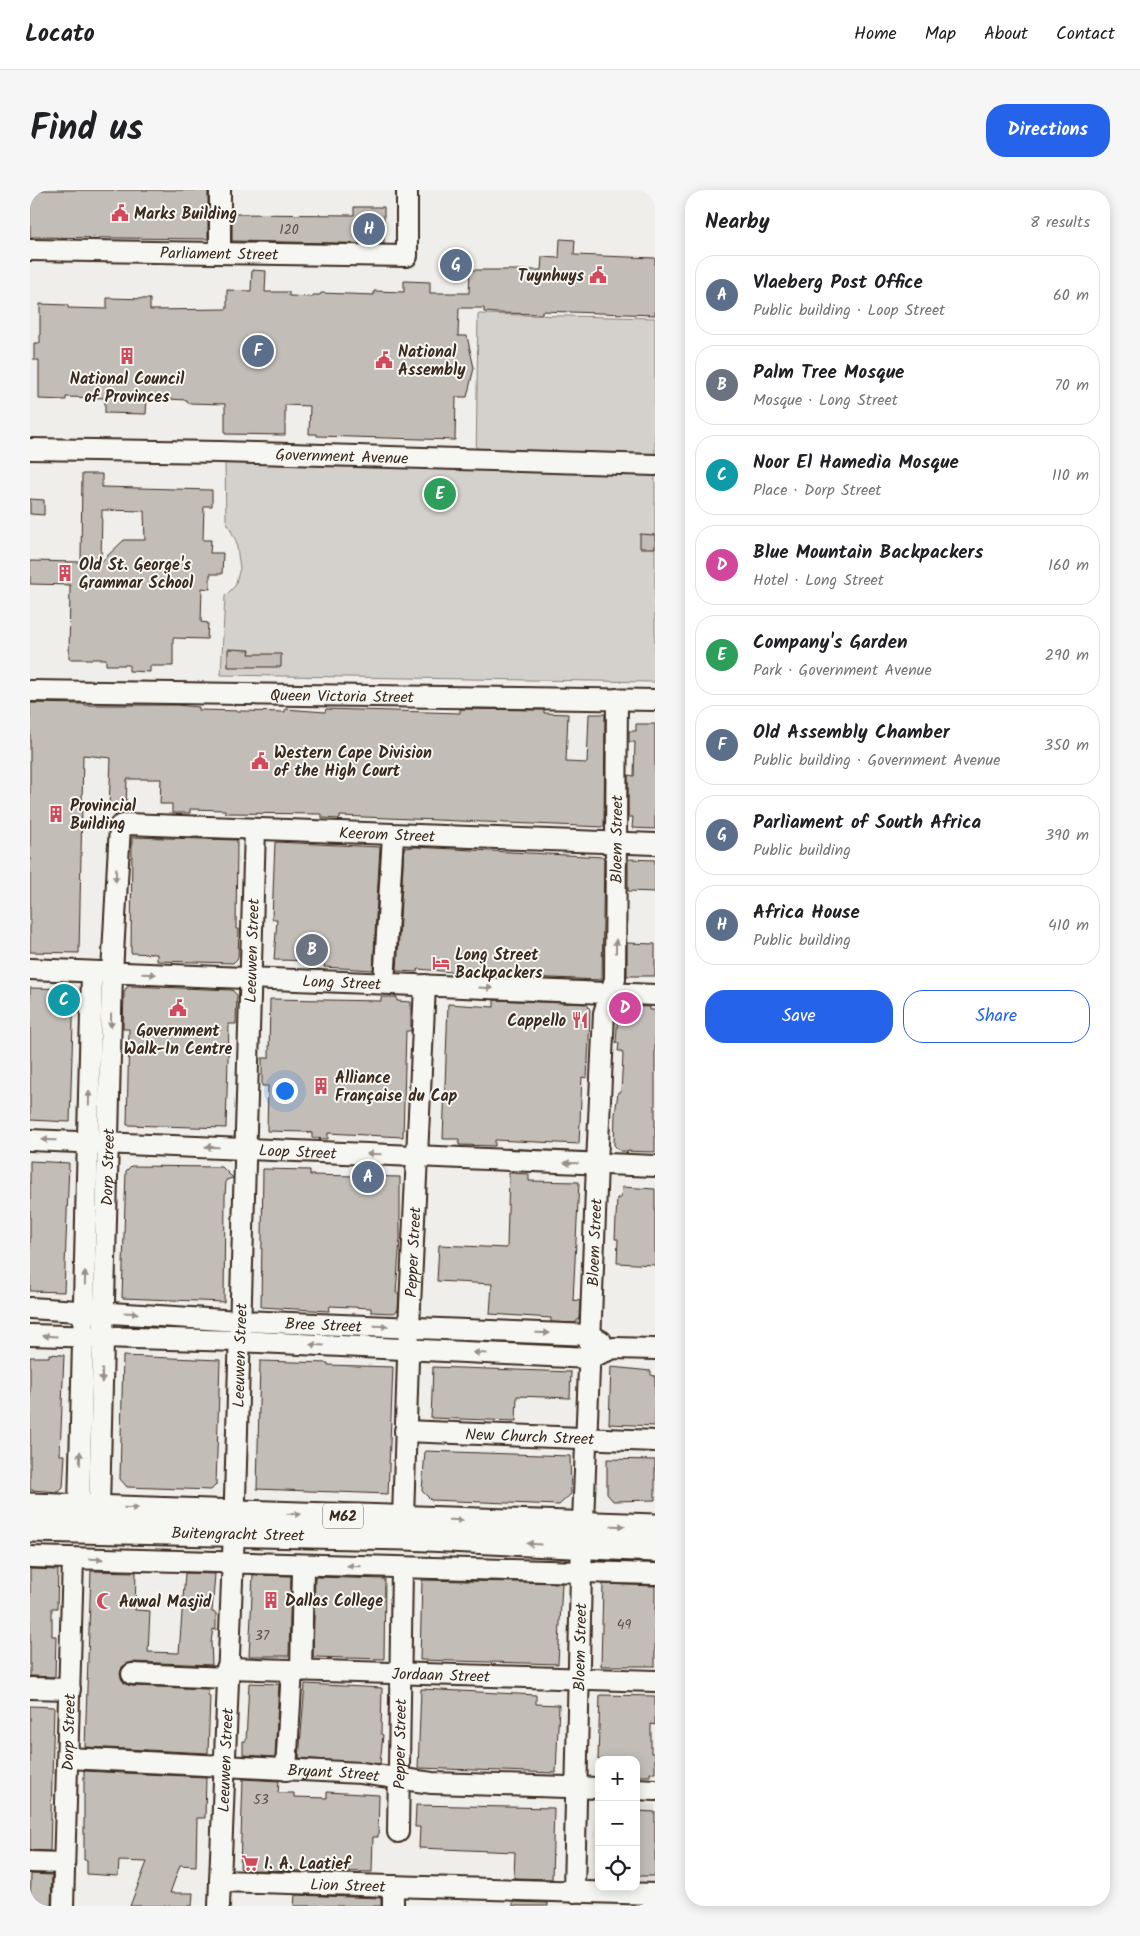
<!DOCTYPE html>
<meta charset="utf-8">
<style>
:root{--surface:#fff;--page:#f6f6f6;--text:#202124;--muted:#757577;--line:#e0e0e0;--accent:#2563eb}
body{margin:0;font-family:Kalam,sans-serif;background:var(--page);color:var(--text)}
.controls{position:absolute;right:15px;bottom:15px;display:grid;overflow:hidden;border-radius:10px;box-shadow:0 2px 12px #0003}
.controls button{width:45px;height:45px;display:grid;place-items:center;padding:0;border:0;border-bottom:1px solid var(--line);background:var(--surface);color:var(--text);font:25px sans-serif}
.you{position:absolute;left:254px;top:900px;width:18px;height:18px;margin:-12px;border:4px solid #fff;border-radius:50%;background:#1a73e8;box-shadow:0 0 0 8px #1a73e833}
.badge{display:grid;place-items:center;width:32px;height:32px;border-radius:50%;background:var(--accent);color:#fff;font-size:16px;font-weight:700}
.pin{position:absolute;translate:-50% -50%;border:2px solid #fff;box-shadow:0 1px 5px #0006}
.list{margin:0;padding:0;list-style:none}
h2{display:flex;justify-content:space-between;align-items:center;height:65px;margin:0;padding:0 20px;font-size:21px}
h2 small{font-size:16px;font-weight:400;color:var(--muted)}
.list li{display:grid;grid-template-columns:32px 1fr auto;gap:15px;align-items:center;box-sizing:border-box;height:80px;margin:0 10px 10px;padding:0 10px;border:1px solid var(--line);border-radius:20px}
.list b{display:block;font-size:19px;white-space:nowrap}
.list p{margin:0;font-size:16px;white-space:nowrap;color:var(--muted)}
.list em{font-size:16px;font-style:normal;color:var(--muted)}
.actions{display:flex;gap:10px;padding:15px 20px}
.actions a{flex:1;padding:11px 0;border:1px solid var(--accent);border-radius:20px;text-align:center;font-size:18px;color:var(--accent)}
.actions .main{background:var(--accent);color:#fff}
.icon{flex:none;width:28px;height:28px;fill:none;stroke:currentColor;stroke-width:2;stroke-linecap:round;stroke-linejoin:round}
.map{position:relative;flex:none;width:625px;height:1716px;overflow:hidden;border-radius:20px}
header{display:flex;align-items:center;gap:30px;box-sizing:border-box;height:70px;padding:0 25px;background:var(--surface);border-bottom:1px solid var(--line)}
header strong{font-size:24px}
nav{display:flex;gap:28px;margin-inline-start:auto;font-size:18px}
.intro{display:flex;align-items:center;justify-content:space-between;box-sizing:border-box;height:120px;padding:0 30px}
h1{margin:0;font-size:35px}
.button{padding:12px 22px;border-radius:20px;background:var(--accent);color:#fff;font-size:18px;font-weight:700}
main{display:flex;gap:30px;padding:0 30px}
aside{flex:1;background:var(--surface);border-radius:20px;box-shadow:0 2px 12px #0003}
.map>svg:first-child{display:block}
.built{fill:#e2dfdb}
.green{fill:#d4d1cc;stroke:#887e75}
.building{fill:#c2bdb7;stroke:#3b2a1e;fill-rule:evenodd}
.lines{fill:none;stroke-linecap:round;stroke-linejoin:round}
.minor-casing{stroke:#3b2a1e;stroke-width:24}
.major-casing{stroke:#3b2a1e;stroke-width:29}
.minor{stroke:#f6f6f2;stroke-width:20}
.major{stroke:#f6f6f2;stroke-width:25}
.oneway{fill:#989088}
.labels{text-anchor:middle;stroke-width:4;stroke-linejoin:round;paint-order:stroke}
.number-label{font-size:14px;fill:#5d4f44}
.shield{fill:#f6f6f2;stroke:#73675e;stroke-width:1}
.shield-label{font-size:15px;font-weight:bold;fill:#3b2a1e}
.poi-label{font-size:16px;font-weight:bold;fill:#3b2a1e;stroke:#f6f6f2;text-anchor:start}
.street-label{font-size:16px;fill:#3b2a1e;stroke:#f6f6f2}
</style>
<header>
<strong>Locato</strong>
<nav><a>Home</a><a>Map</a><a>About</a><a>Contact</a></nav>
</header>
<div class="intro"><h1>Find us</h1><a class="button">Directions</a></div>
<main>
<div class="map">
<svg width="625" height="1716" viewBox="0 0 625 1716">
<rect width="100%" height="100%" fill="#efeeea"/>
<filter id="ink" filterUnits="userSpaceOnUse"><feTurbulence type="fractalNoise" baseFrequency=".02" numOctaves="2"/><feDisplacementMap in="SourceGraphic" scale="10" xChannelSelector="R" yChannelSelector="G"/><feConvolveMatrix kernelMatrix="1 2 1 2 8 2 1 2 1" color-interpolation-filters="sRGB"/></filter>
<g filter="url(#ink)">
<g class="built">
<path d="M606,1614l19,1v78h-19z"/>
<path d="M569,1619v73l-7,-1 3,-68z"/>
</g>
<path class="green" d="M448,124l177,4v364l-434,-7 4,-79 10,-10 5,-18 -4,-27 -10,-21 -1,-58 251,5z"/>
<g class="building">
<path d="M0,0h178v49l-178,-2z"/>
<path d="M324,17h30v37l-152,-3v-27l122,1z"/>
<path d="M530,49l15,1 -1,15 81,3v57l-113,-4v3l-45,-1 -13,-1v-4h-25l-1,28h9l7,32 -7,29h-11l-1,43 -138,-4v-2h-8l1,-28 -25,-1v30l-60,-1v-30l-37,-1 -1,-3 -40,-2 -1,16 -41,-1v-15l-39,-1v3l-27,-1v-39h-5v-17h6v-39l28,1v3l39,1v-11l43,1v11l77,-1v-19l24,1 1,-21 14,1 -1,21h24v4l24,1v-2h7l1,-2 53,2v-4l30,1v-11l26,1v11h39l1,-23h71l1,-13 17,1z"/>
<path d="M52,284h20v13l110,3v16h-8l-1,34h8l-1,13h13l-1,21h-12v15l-8,-1 -1,34 7,1 -1,16 -34,-1v28h-23v6l-21,-1v-6h-23v-6h-37l1,-74 -40,-1v-23l51,1zM72,320l42,1 1,29h-21l-23,22z"/>
<path d="M0,309l14,1v15l-14,-1z"/>
<path d="M610,344l15,1v13h-15z"/>
<path d="M198,459l22,1 -1,4h32v13h-53z"/>
<path d="M0,513l54,1v1h92l23,2v3l86,2v-3l40,3 1,-3 134,4v-4l84,1v3l24,1 -2,48 21,1 2,-49h16l-1,113 -264,-11v3l-18,-1v-4l-97,-1v-3l-35,-1v4h-18v-9h-12l1,-25h-34l-1,30 -17,-1 2,-50 -28,-3 -4,198 -49,-1z"/>
<path d="M606,534h19v105l-23,-1 1,-11h-5v-42l6,1 1,-34h-6v-11h7z"/>
<path d="M102,647l105,3 -1,89h3l-1,29 -5,5 -76,-2v-7l-26,-1z"/>
<path d="M245,652l105,5 -7,123 -49,-3 1,-6 -51,-1 3,-41h-5z"/>
<path d="M386,657l188,10 -2,123 -102,-4 -82,-7 -1,3 -20,-1 7,-123z"/>
<path d="M598,669l27,1v32l-27,-1z"/>
<path d="M597,753l28,1v32h-28z"/>
<path d="M100,796l102,4 5,5 -1,29h-7l-3,104 -99,-3 2,-96h-6l1,-37 2,-4z"/>
<path d="M0,798l44,1 -4,133 -40,-2z"/>
<path d="M351,807h16v4l14,1v29h-5l-3,106 -75,-4v6l-16,-1v-5l-7,-1 -38,-1 1,-45h-6v-28h7l1,-59 111,2z"/>
<path d="M464,810l93,4 3,6 -1,31 -2,37 -5,-1 -3,67 -84,-4v6l-36,-1v-6h-16l5,-135 46,3z"/>
<path d="M594,816l26,1v3h5v142l-35,-1 -6,-6 1,-30 3,-23h3l2,-37 -1,-4h-4l1,-8h-3l2,-31z"/>
<path d="M0,971l39,2 -5,129 -34,-1z"/>
<path d="M101,976l91,1 11,11 -7,2 -1,17 -1,105 -102,-4 4,-127z"/>
<path d="M233,979l47,1v5l90,2v62l-4,54h3l-1,17 -4,3 -23,-1v-4l-19,-1 -22,-1 -1,5 -68,-4z"/>
<path d="M479,983l20,1v7l50,1 -6,118 7,1 -1,17 -4,5 -24,-1v-4l-61,-4 2,-30 -55,-3 2,-36 68,3z"/>
<path d="M592,997l33,2v76l-38,-2 1,-24h-3l2,-41h4z"/>
<path d="M19,1164l15,1 -4,100h5l-2,33 -4,4 -29,-2v-133h19z"/>
<path d="M93,1166l97,4 -4,125 -5,5 -84,-3 -7,-8z"/>
<path d="M230,1171l68,2v2l65,2 -5,127 -131,-5z"/>
<path d="M403,1177l138,5 -1,26 -53,-2 -1,25 -85,-3z"/>
<path d="M581,1177l40,4v4l4,1v50l-46,-2z"/>
<path d="M395,1261l145,5 1,38 -12,11 -128,-5 -9,-9z"/>
<path d="M577,1269l48,1v40l-42,1 -6,-7z"/>
<path d="M0,1379l28,1 -1,38h-5v28h4l-1,41 -25,-1z"/>
<path d="M61,1381l45,1 -1,38 15,1 -2,41 31,1 6,-80 30,1 -3,38 4,1v17l-3,-1 -2,13 1,23 -80,-3 -10,5 -2,7 5,10 7,2 76,3v6l2,1 -2,57 -123,-6z"/>
<path d="M223,1385l38,1 -2,80h-40z"/>
<path d="M285,1387l70,2 -1,80 -71,-2z"/>
<path d="M392,1390l140,3 -4,81 -138,-4z"/>
<path d="M573,1394l52,2v80h-54z"/>
<path d="M219,1493l30,1 -4,73 -32,-2v-14h3z"/>
<path d="M275,1494l77,4 -1,46 2,1 -3,29 -81,-6z"/>
<path d="M391,1499l115,6v9l23,1 -3,68 -138,-5z"/>
<path d="M570,1505l55,1v29l-4,-1v29h4v20h-5v3h-14v-16h-38z"/>
<path d="M0,1516l24,1 -4,144 -20,-1z"/>
<path d="M54,1581l122,6 -1,41h-8l-1,48 -16,-1 -10,28h23l-1,13h-62l17,-44 -28,-1 -1,15 -31,-2v-14h-3z"/>
<path d="M213,1589l36,2 -1,12h16v4l33,1v-6l52,3 -1,42h-5l-1,35 -128,-2 -4,-2z"/>
<path d="M386,1615l138,3 -2,71 -38,-1 1,-26 -96,-4 1,-21h-5z"/>
<path d="M606,1621l19,1v64h-19z"/>
<path d="M1,1684l21,1 -1,31h-21z"/>
<path d="M265,1705l86,3v8h-87z"/>
<path d="M483,1712l35,1v3h-35z"/>
</g>
<g class="lines">
<g class="minor-casing">
<g id="minor">
<path id="s1" d="M0,60l377,6v-66"/>
<path d="M190,63v-63"/>
<path id="s2" d="M0,259l190,3 435,13"/>
<path id="s3" d="M0,501l625,9"/>
<path id="s4" d="M0,779l625,26"/>
<path d="M354,793l9,-148"/>
<path id="s5" d="M0,950l625,26"/>
<path id="s6" d="M0,1118l209,13 351,14 11,6"/>
<path d="M0,1145l208,6 351,17 25,-10 41,1"/>
<path id="s7" d="M375,1241l250,10"/>
<path d="M49,1317l13,-535"/>
<path id="s8" d="M69,1317l13,-534 8,-147 7,-2 528,20"/>
<path id="s9" d="M373,1328l6,-191 16,-342"/>
<path d="M0,1367l625,17"/>
<path id="s10" d="M197,1478l428,13"/>
<path d="M271,1481l2,-102"/>
<path d="M102,1484l95,4"/>
<path d="M0,1498l40,1"/>
<path id="s11" d="M38,1568l293,15 71,10 167,5"/>
<path d="M256,1580l6,-100"/>
<path d="M606,1599l19,1"/>
<path id="s12" d="M368,1642l4,-264"/>
<path d="M0,1672l33,1"/>
<path id="s13" d="M190,1691l435,13"/>
<path id="s14" d="M544,1702l7,-319 16,-409 7,-151 11,-34 2,-280"/>
<path id="s15" d="M33,1716l10,-347"/>
<path id="s16" d="M189,1716l15,-375 21,-702"/>
<path d="M363,1716v-20"/>
</g>
</g>
<g class="major-casing">
<g id="major">
<path d="M0,1316l625,21"/>
<path id="s17" d="M0,1339l376,8 249,12"/>
</g>
</g>
<use href="#minor" class="minor"/>
<use href="#major" class="major"/>
</g>
<defs><path id="oneway-solid" d="M-6-.8H1V-3.2L6.5 0L1 3.2V.8H-6Z" transform="scale(1.25)"/></defs>
<g class="oneway">
<use href="#oneway-solid" transform="translate(86 685) rotate(92)"/>
<use href="#oneway-solid" transform="translate(586 756) rotate(-90)"/>
<use href="#oneway-solid" transform="translate(119 784) rotate(2)"/>
<use href="#oneway-solid" transform="translate(456 798) rotate(3)"/>
<use href="#oneway-solid" transform="translate(81 831) rotate(91)"/>
<use href="#oneway-solid" transform="translate(59 908) rotate(-89)"/>
<use href="#oneway-solid" transform="translate(19 950) rotate(-178)"/>
<use href="#oneway-solid" transform="translate(182 957) rotate(-178)"/>
<use href="#oneway-solid" transform="translate(344 964) rotate(-178)"/>
<use href="#oneway-solid" transform="translate(541 973) rotate(-178)"/>
<use href="#oneway-solid" transform="translate(55 1088) rotate(-89)"/>
<use href="#oneway-solid" transform="translate(101 1123) rotate(4)"/>
<use href="#oneway-solid" transform="translate(351 1136) rotate(2)"/>
<use href="#oneway-solid" transform="translate(513 1143) rotate(2)"/>
<use href="#oneway-solid" transform="translate(20 1146) rotate(-177)"/>
<use href="#oneway-solid" transform="translate(287 1155) rotate(-177)"/>
<use href="#oneway-solid" transform="translate(450 1163) rotate(-177)"/>
<use href="#oneway-solid" transform="translate(72 1186) rotate(91)"/>
<use href="#oneway-solid" transform="translate(50 1268) rotate(-89)"/>
<use href="#oneway-solid" transform="translate(101 1318) rotate(2)"/>
<use href="#oneway-solid" transform="translate(264 1324) rotate(2)"/>
<use href="#oneway-solid" transform="translate(426 1330) rotate(2)"/>
<use href="#oneway-solid" transform="translate(588 1336) rotate(2)"/>
<use href="#oneway-solid" transform="translate(504 1354) rotate(-177)"/>
<use href="#oneway-solid" transform="translate(66 1369) rotate(1)"/>
<use href="#oneway-solid" transform="translate(324 1376) rotate(-178)"/>
</g>
</g>
<defs>
<g id="civic-bare" transform="scale(1.35)"><path d="M-.6-6.5H3V-4.5H.6V-3L4-1V1h2V6H-6V1h2V-1L-.6-3ZM-1.2 2.5V6h2.4V2.5Z" fill="#d1495b" stroke="#f6f6f2" stroke-width="2.5" paint-order="stroke"/></g>
<g id="building-bare" transform="scale(1.35)"><path d="M-4-6H4V6H1V3H-1V6H-4ZM-2.5-4.3h1.7v1.8h-1.7ZM.8-4.3h1.7v1.8H.8ZM-2.5-1h1.7V.8h-1.7ZM.8-1h1.7V.8H.8Z" fill="#d1495b" stroke="#f6f6f2" stroke-width="2.5" paint-order="stroke"/></g>
<g id="hotel-bare" transform="scale(1.35)"><path d="M-6-4.5h1.5V1H6V5H4.5V3h-9V5H-6ZM-4 0a1.8 1.8 0 1 1 3.6 0ZM.5 0V-2.5h3Q6-2.5 6 0Z" fill="#d1495b" stroke="#f6f6f2" stroke-width="2.5" paint-order="stroke"/></g>
<g id="restaurant-bare" transform="scale(1.35)"><path d="M-5-6h1v4h1v-4h1v4h1v-4h1v5L-1.5 .5V6h-2V.5L-5-1ZM5-6V6H3V1.5H1.5Q1.5-4 5-6Z" fill="#d1495b" stroke="#f6f6f2" stroke-width="2.5" paint-order="stroke"/></g>
<g id="mosque-bare" transform="scale(1.35)"><path d="M3.5-4.9A6 6 0 1 0 3.5 4.9A5 5 0 1 1 3.5-4.9Z" fill="#d1495b" stroke="#f6f6f2" stroke-width="2.5" paint-order="stroke"/></g>
<g id="supermarket-bare" transform="scale(1.35)"><path d="M-6-5.5h2.5l.6 2H6L4.5 2H-2.5L-4.4-4H-6ZM-1.5 3.2a1.3 1.3 0 1 0 .1 0ZM3 3.2a1.3 1.3 0 1 0 .1 0Z" fill="#d1495b" stroke="#f6f6f2" stroke-width="2.5" paint-order="stroke"/></g>
</defs>
<g fill-rule="evenodd">
<use href="#civic-bare" x="90" y="23"/>
<use href="#civic-bare" x="568" y="85"/>
<use href="#building-bare" x="97" y="166"/>
<use href="#civic-bare" x="354" y="170"/>
<use href="#building-bare" x="35" y="383"/>
<use href="#civic-bare" x="230" y="571"/>
<use href="#building-bare" x="26" y="624"/>
<use href="#hotel-bare" x="411" y="773"/>
<use href="#civic-bare" x="148" y="818"/>
<use href="#restaurant-bare" x="550" y="830"/>
<use href="#building-bare" x="291" y="896"/>
<use href="#building-bare" x="241" y="1410"/>
<use href="#mosque-bare" x="75" y="1411"/>
<use href="#supermarket-bare" x="220" y="1673"/>
</g>
<g class="labels">
<g class="number-label">
<text x="259" y="44">120</text>
<text x="594" y="1439">49</text>
<text x="232" y="1450">37</text>
<text x="231" y="1614">53</text>
</g>
<rect class="shield" x="293" y="1313.5" width="40" height="25" rx="4"/>
<g class="shield-label">
<text x="313" y="1331">M62</text>
</g>
<g class="poi-label">
<text x="104" y="29">Marks Building</text>
<text x="554" y="91" text-anchor="end">Tuynhuys</text>
<text x="368" y="167">National<tspan x="368" dy="18">Assembly</tspan></text>
<text x="97" y="194" text-anchor="middle">National Council<tspan x="97" dy="18">of Provinces</tspan></text>
<text x="49" y="380">Old St. George's<tspan x="49" dy="18">Grammar School</tspan></text>
<text x="244" y="568">Western Cape Division<tspan x="244" dy="18">of the High Court</tspan></text>
<text x="40" y="621">Provincial<tspan x="40" dy="18">Building</tspan></text>
<text x="425" y="770">Long Street<tspan x="425" dy="18">Backpackers</tspan></text>
<text x="536" y="836" text-anchor="end">Cappello</text>
<text x="148" y="846" text-anchor="middle">Government<tspan x="148" dy="18">Walk-In Centre</tspan></text>
<text x="305" y="893">Alliance<tspan x="305" dy="18">Française du Cap</tspan></text>
<text x="255" y="1416">Dallas College</text>
<text x="89" y="1417">Auwal Masjid</text>
<text x="234" y="1679">I. A. Laatief</text>
</g>
<g class="street-label">
<text dy="6" stroke="none"><textPath href="#s1" startOffset="189">Parliament Street</textPath></text>
<text dy="6" stroke="none"><textPath href="#s2" startOffset="312">Government Avenue</textPath></text>
<text dy="6" stroke="none"><textPath href="#s3" startOffset="312">Queen Victoria Street</textPath></text>
<text dy="6" stroke="none"><textPath href="#s8" startOffset="949">Keerom Street</textPath></text>
<text dy="6" stroke="none"><textPath href="#s14" startOffset="1055">Bloem Street</textPath></text>
<text dy="6" stroke="none"><textPath href="#s16" startOffset="956">Leeuwen Street</textPath></text>
<text dy="6" stroke="none"><textPath href="#s4" startOffset="312">Long Street</textPath></text>
<text dy="6" stroke="none"><textPath href="#s5" startOffset="268">Loop Street</textPath></text>
<text dy="6" stroke="none"><textPath href="#s8" startOffset="340">Dorp Street</textPath></text>
<text dy="6" stroke="none"><textPath href="#s14" startOffset="650">Bloem Street</textPath></text>
<text dy="6" stroke="none"><textPath href="#s9" startOffset="266">Pepper Street</textPath></text>
<text dy="6" stroke="none"><textPath href="#s6" startOffset="294">Bree Street</textPath></text>
<text dy="6" stroke="none"><textPath href="#s16" startOffset="551">Leeuwen Street</textPath></text>
<text dy="6" stroke="none"><textPath href="#s7" startOffset="125">New Church Street</textPath></text>
<text dy="6" stroke="none"><textPath href="#s17" startOffset="208">Buitengracht Street</textPath></text>
<text dy="6" stroke="none"><textPath href="#s14" startOffset="245">Bloem Street</textPath></text>
<text dy="6" stroke="none"><textPath href="#s10" startOffset="214">Jordaan Street</textPath></text>
<text dy="6" stroke="none"><textPath href="#s15" startOffset="174">Dorp Street</textPath></text>
<text dy="6" stroke="none"><textPath href="#s12" startOffset="88">Pepper Street</textPath></text>
<text dy="6" stroke="none"><textPath href="#s16" startOffset="146">Leeuwen Street</textPath></text>
<text dy="6" stroke="none"><textPath href="#s11" startOffset="266">Bryant Street</textPath></text>
<text dy="6" stroke="none"><textPath href="#s13" startOffset="128">Lion Street</textPath></text>
</g>
</g>
</svg>
<div class="controls">
<button>+</button>
<button>−</button>
<button><svg class="icon" aria-label="locate" viewBox="0 0 24 24"><circle cx="12" cy="12" r="6"/><path d="M12 2v4M12 18v4M2 12h4M18 12h4"/></svg></button>
</div>
<div class="you"></div>
<div class="pin badge" style="left:338px;top:987px;background:#5c6f8a">A</div>
<div class="pin badge" style="left:282px;top:760px;background:#6b7280">B</div>
<div class="pin badge" style="left:34px;top:810px;background:#0f9aa8">C</div>
<div class="pin badge" style="left:595px;top:818px;background:#d1479c">D</div>
<div class="pin badge" style="left:410px;top:304px;background:#2e9e5b">E</div>
<div class="pin badge" style="left:228px;top:161px;background:#5c6f8a">F</div>
<div class="pin badge" style="left:426px;top:75px;background:#5c6f8a">G</div>
<div class="pin badge" style="left:339px;top:39px;background:#5c6f8a">H</div>
</div>
<aside>
<h2>Nearby<small>8 results</small></h2>
<ul class="list">
<li><span class="badge" style="background:#5c6f8a">A</span><div><b>Vlaeberg Post Office</b><p>Public building · Loop Street</p></div><em>60 m</em></li>
<li><span class="badge" style="background:#6b7280">B</span><div><b>Palm Tree Mosque</b><p>Mosque · Long Street</p></div><em>70 m</em></li>
<li><span class="badge" style="background:#0f9aa8">C</span><div><b>Noor El Hamedia Mosque</b><p>Place · Dorp Street</p></div><em>110 m</em></li>
<li><span class="badge" style="background:#d1479c">D</span><div><b>Blue Mountain Backpackers</b><p>Hotel · Long Street</p></div><em>160 m</em></li>
<li><span class="badge" style="background:#2e9e5b">E</span><div><b>Company's Garden</b><p>Park · Government Avenue</p></div><em>290 m</em></li>
<li><span class="badge" style="background:#5c6f8a">F</span><div><b>Old Assembly Chamber</b><p>Public building · Government Avenue</p></div><em>350 m</em></li>
<li><span class="badge" style="background:#5c6f8a">G</span><div><b>Parliament of South Africa</b><p>Public building</p></div><em>390 m</em></li>
<li><span class="badge" style="background:#5c6f8a">H</span><div><b>Africa House</b><p>Public building</p></div><em>410 m</em></li>
</ul>
<div class="actions"><a class="main">Save</a><a>Share</a></div>
</aside>
</main>
